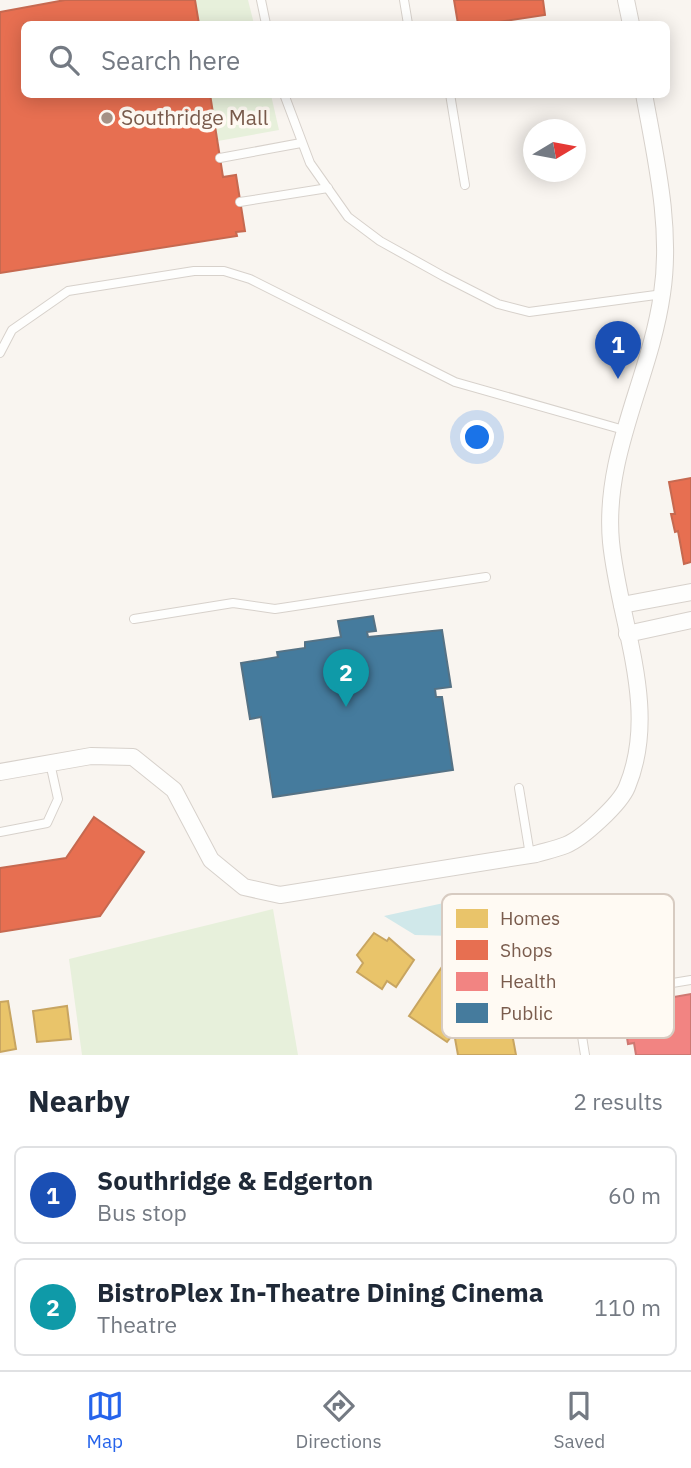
<!DOCTYPE html>
<style>
:root{--surface:#fff;--page:#f2f2f3;--text:#1f2937;--muted:#747a83;--line:#e0e1e3;--accent:#2563eb}
body{margin:0;font-family:"IBM Plex Sans",sans-serif;background:var(--page);color:var(--text)}
.compass{position:absolute;left:523px;top:119px;width:63px;height:63px;border-radius:50%;background:var(--surface);box-shadow:0 4px 18px #0003;rotate:80deg}
.you{position:absolute;left:478px;top:438px;width:24px;height:24px;margin:-18px;border:5px solid #fff;border-radius:50%;background:#1a73e8;box-shadow:0 0 0 10px #1a73e833}
.badge{display:grid;place-items:center;width:46px;height:46px;border-radius:50%;background:var(--accent);color:#fff;font-size:23px;font-weight:700}
.pin{position:absolute;translate:-50% -58px;filter:drop-shadow(0 2px 4px #0008)}
.pin::after{content:'';position:absolute;top:37px;width:24px;height:21px;background:inherit;clip-path:polygon(0 0,100% 0,50% 100%)}
.list{margin:0;padding:0;list-style:none}
h2{display:flex;justify-content:space-between;align-items:center;height:91px;margin:0;padding:0 28px;font-size:30px}
h2 small{font-size:23px;font-weight:400;color:var(--muted)}
.list li{display:grid;grid-template-columns:46px 1fr auto;gap:21px;align-items:center;box-sizing:border-box;height:98px;margin:0 14px 14px;padding:0 14px;border:2px solid var(--line);border-radius:10px}
.list b{display:block;font-size:26px;white-space:nowrap}
.list p{margin:0;font-size:23px;white-space:nowrap;color:var(--muted)}
.list em{font-size:23px;font-style:normal;color:var(--muted)}
.icon{flex:none;width:38px;height:38px;fill:none;stroke:currentColor;stroke-width:2;stroke-linecap:round;stroke-linejoin:round}
.map{position:relative;flex:none;width:691px;height:1055px;overflow:hidden}
.search{position:absolute;background:var(--surface);box-shadow:0 4px 18px #0003;left:21px;right:21px;top:21px;height:77px;display:flex;align-items:center;gap:18px;box-sizing:border-box;padding:0 24px;border-radius:10px;color:var(--muted);font-size:26px}
.sheet{height:315px;background:var(--surface)}
nav{display:flex;justify-content:space-around;align-items:center;box-sizing:border-box;height:98px;border-top:2px solid var(--line);background:var(--surface);font-size:19px;color:var(--muted)}
nav a{display:grid;justify-items:center;gap:4px}
nav .on{color:var(--accent)}
.map>svg:first-child{display:block}
.green{fill:#e7f0db}
.water{fill:#d0e8ea}
.homes{fill:#e9c46a;stroke:#c8a561;stroke-width:2}
.shops{fill:#e76f51;stroke:#c66950;stroke-width:2}
.health{fill:#f28482;stroke:#ce7872;stroke-width:2}
.public{fill:#457b9d;stroke:#557285;stroke-width:2}
.lines{fill:none;stroke-linecap:round;stroke-linejoin:round}
.service-casing{stroke:#d7d1cb;stroke-width:10}
.minor-casing{stroke:#d7d1cb;stroke-width:18}
.service{stroke:#fefefd;stroke-width:8}
.minor{stroke:#fefefd;stroke-width:16}
.poi-dot{fill:#a69286;stroke:#fffaf3;stroke-width:2.5}
.labels{text-anchor:middle;stroke-width:7;stroke-linejoin:round;paint-order:stroke}
.poi-label{font-size:21px;fill:#7a5c4d;stroke:#fffaf3;text-anchor:start}
.key{fill:#fffaf3;stroke:#d7cbc1;stroke-width:2}
.key-label{font-size:19px;fill:#7a5c4d}
</style>
<div class="map">
<svg width="691" height="1055" viewBox="0 0 691 1055">
<rect width="100%" height="100%" fill="#f9f5f0"/>
<g class="green">
<path d="M195,0h53l6,24h-55z"/>
<path d="M210,95h61l8,35 -61,11z"/>
<path d="M273,909l25,146h-216l-13,-96z"/>
</g>
<path class="water" d="M485,894l14,66 -4,3 -42,-27 -38,-1 -31,-19z"/>
<g class="homes">
<path d="M374,933l13,8 2,-3 25,22 -18,27 -9,-6 -5,8 -25,-17 6,-9 -6,-8z"/>
<path d="M446,961l45,30 -4,6 21,15 8,43h-58l-4,-22 -7,9 -38,-26z"/>
<path d="M8,1001l8,48 -16,3v-50z"/>
<path d="M67,1006l4,33 -34,3 -4,-31z"/>
</g>
<g class="shops">
<path d="M65,0h130l4,24h-175v70h186l13,83 13,-2 9,56 -9,1 1,4 -237,37v-261z"/>
<path d="M454,0h89l2,15 -60,9h-27z"/>
<path d="M691,478v84l-7,2 -6,-33 -3,1 -4,-18h4l-6,-32z"/>
<path d="M94,817l50,35 -44,64 -100,16v-64l66,-10z"/>
</g>
<path class="health" d="M691,994v61h-55l-2,-12 -6,1 -3,-19 6,-1 -3,-19z"/>
<path class="public" d="M373,616l3,15 -9,1 1,5 74,-7 9,57 -16,2 1,8h6l11,73 -180,27 -12,-80 -11,2 -9,-56 37,-6 -1,-5 28,-4v-6l36,-5 -3,-16z"/>
<g class="lines">
<g class="service-casing">
<g id="service">
<path d="M261,0l5,24"/>
<path d="M404,0l4,24"/>
<path d="M284,94l26,69 38,54 32,24 63,35 55,28 31,8 134,-18"/>
<path d="M450,94l15,91"/>
<path d="M220,158l81,-15"/>
<path d="M240,202l88,-14"/>
<path d="M0,353l12,-23 56,-39 126,-20h30l26,8 205,103 169,48"/>
<path d="M134,619l99,-16 42,6 211,-32"/>
<path d="M519,788l11,67"/>
<path d="M0,832l47,-9 11,-24 -8,-36"/>
<path d="M585,1055l-9,-56 115,-19"/>
</g>
</g>
<g class="minor-casing">
<g id="minor">
<path d="M626,0l5,24"/>
<path d="M622,605l69,-13"/>
<path d="M627,634l64,-14"/>
<path d="M0,772l91,-16 42,1 41,33 37,70 33,27 36,8 256,-41c10,-3 20,-5 30,-9 17,-7 54,-41 61,-58 33,-79 -8,-164 -16,-245 -8,-88 39,-163 51,-248 10,-66 -6,-134 -18,-200"/>
</g>
</g>
<use href="#service" class="service"/>
<use href="#minor" class="minor"/>
</g>
<circle class="poi-dot" cx="107" cy="118" r="7"/>
<g class="labels">
<g class="poi-label">
<text x="121" y="125">Southridge Mall</text>
</g>
</g>
<rect x="442" y="894" width="232" height="144" rx="10" class="key"/>
<rect x="456" y="909" width="32" height="19" fill="#e9c46a"/>
<rect x="456" y="940" width="32" height="20" fill="#e76f51"/>
<rect x="456" y="972" width="32" height="19" fill="#f28482"/>
<rect x="456" y="1003" width="32" height="20" fill="#457b9d"/>
<g class="key-label">
<text x="500" y="925">Homes</text>
<text x="500" y="957">Shops</text>
<text x="500" y="988">Health</text>
<text x="500" y="1020">Public</text>
</g>
</svg>
<svg class="compass" viewBox="-18 -18 36 36"><path d="M0-13l5 13h-10z" fill="#e53935"/><path d="M0 13l5-13h-10z" fill="#747a83"/></svg>
<div class="you"></div>
<div class="pin badge" style="left:618px;top:379px;background:#1a4fb4">1</div>
<div class="pin badge" style="left:346px;top:707px;background:#0f9aa8">2</div>
<div class="search"><svg class="icon" aria-label="search" viewBox="0 0 24 24"><circle cx="10" cy="10" r="6"/><path d="M15 15l6 6"/></svg>Search here</div>
</div>
<section class="sheet">
<h2>Nearby<small>2 results</small></h2>
<ul class="list">
<li><span class="badge" style="background:#1a4fb4">1</span><div><b>Southridge &amp; Edgerton</b><p>Bus stop</p></div><em>60 m</em></li>
<li><span class="badge" style="background:#0f9aa8">2</span><div><b>BistroPlex In-Theatre Dining Cinema</b><p>Theatre</p></div><em>110 m</em></li>
</ul>
</section>
<nav>
<a class="on"><svg class="icon" aria-label="map" viewBox="0 0 24 24"><path d="M3 6l6-2 6 2 6-2v14l-6 2-6-2-6 2zM9 4v14M15 6v14"/></svg>Map</a>
<a><svg class="icon" aria-label="directions" viewBox="0 0 24 24"><path d="M12 3l9 9-9 9-9-9zM9 14v-3h6M13 9l2 2-2 2"/></svg>Directions</a>
<a><svg class="icon" aria-label="saved" viewBox="0 0 24 24"><path d="M7 4h10v16l-5-4-5 4z"/></svg>Saved</a>
</nav>
